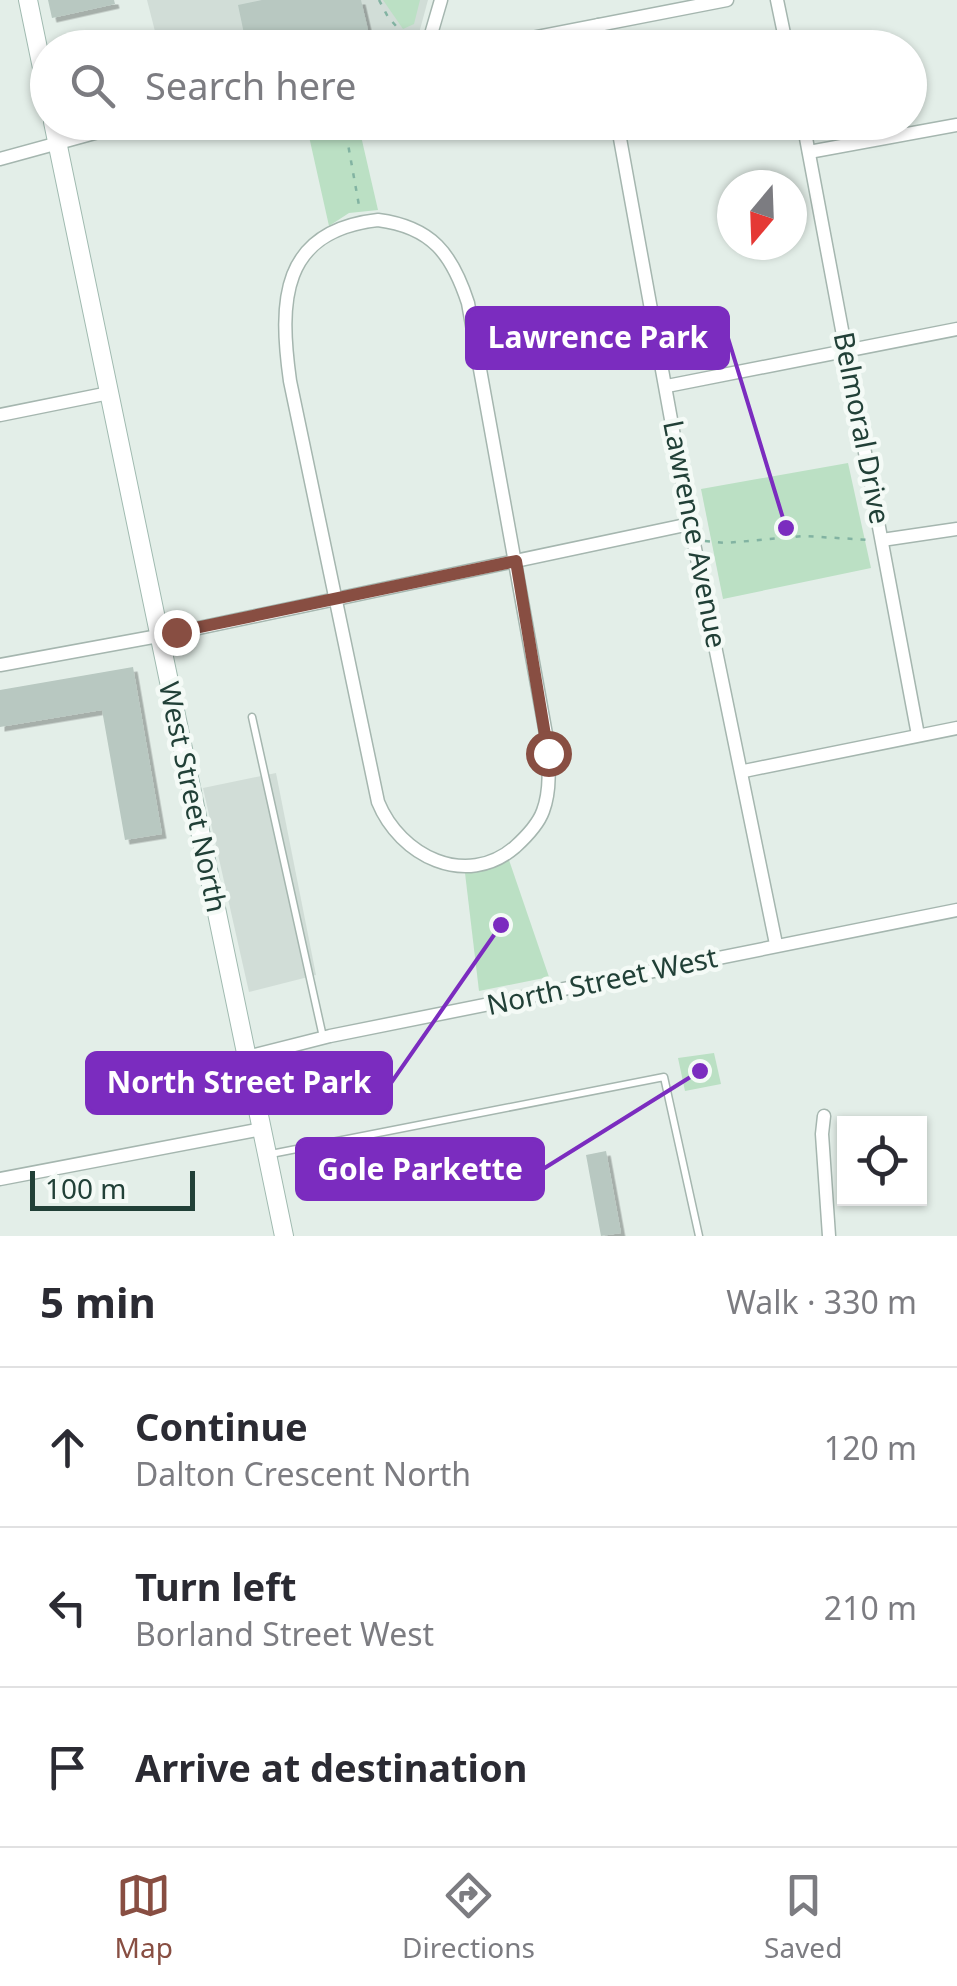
<!DOCTYPE html>
<meta charset="utf-8">
<style>
:root{--surface:#fff;--page:#f2f2f3;--text:#2b2b33;--muted:#7c7c81;--line:#e1e1e2;--accent:#884e42}
body{margin:0;font-family:"Noto Sans",sans-serif;background:var(--page);color:var(--text)}
.controls{position:absolute;right:30px;bottom:30px;display:grid;overflow:hidden;border-radius:0px;box-shadow:0 2px 8px #0004}
.controls button{width:90px;height:90px;display:grid;place-items:center;padding:0;border:0;border-bottom:2px solid var(--line);background:var(--surface);color:var(--text);font:50px sans-serif}
.compass{position:absolute;left:717px;top:170px;width:90px;height:90px;border-radius:50%;background:var(--surface);box-shadow:0 2px 8px #0004;rotate:199deg}
.scale{position:absolute;left:30px;bottom:25px;width:165px;box-sizing:border-box;padding-left:10px;border:5px solid #214037;border-top:0;font-size:28px;line-height:35px;white-space:nowrap;color:#214037;-webkit-text-stroke:8px #f4faf6;paint-order:stroke}
.stop{position:absolute;width:30px;height:30px;margin:-22px;border:8px solid #884e42;border-radius:50%;background:#fff}
.stop.end{background:#884e42;border-color:#fff;box-shadow:0 2px 10px #0008}
.list{margin:0;padding:0;list-style:none}
h2{display:flex;justify-content:space-between;align-items:center;height:130px;margin:0;padding:0 40px;font-size:42px}
h2 small{font-size:32px;font-weight:400;color:var(--muted)}
.list li{display:grid;grid-template-columns:65px 1fr auto;gap:30px;align-items:center;box-sizing:border-box;height:160px;padding:0 40px;border-top:2px solid var(--line)}
.list b{display:block;font-size:38px;white-space:nowrap}
.list p{margin:0;font-size:32px;white-space:nowrap;color:var(--muted)}
.list em{font-size:32px;font-style:normal;color:var(--muted)}
.icon{flex:none;width:55px;height:55px;fill:none;stroke:currentColor;stroke-width:2;stroke-linecap:round;stroke-linejoin:round}
.map{position:relative;flex:none;width:957px;height:1236px;overflow:hidden}
.search{position:absolute;background:var(--surface);box-shadow:0 2px 8px #0004;left:30px;right:30px;top:30px;height:110px;display:flex;align-items:center;gap:25px;box-sizing:border-box;padding:0 35px;border-radius:55px;color:var(--muted);font-size:38px}
.sheet{height:610px;background:var(--surface)}
nav{display:flex;justify-content:space-around;align-items:center;box-sizing:border-box;height:140px;border-top:2px solid var(--line);background:var(--surface);font-size:28px;color:var(--muted)}
nav a{display:grid;justify-items:center;gap:5px}
nav .on{color:var(--accent)}
.map>svg:first-child{display:block}
.built{fill:#d1ddd7}
.park{fill:#bbe0c4}
.building{fill:#b8c8c1;filter:url(#shadow)}
.lines{fill:none;stroke-linecap:round;stroke-linejoin:round}
.lane-casing{stroke:#a5b6af;stroke-width:9}
.street-casing{stroke:#a5b6af;stroke-width:15}
.secondary-casing{stroke:#a0bab0;stroke-width:20}
.path{stroke:#82b3a2;stroke-width:2.5;stroke-dasharray:5 8;stroke-linecap:butt}
.lane{stroke:#fff;stroke-width:6}
.street{stroke:#fff;stroke-width:12}
.secondary{stroke:#fff;stroke-width:18}
.route{stroke:#884e42;stroke-width:12}
.labels{text-anchor:middle;stroke-width:9;stroke-linejoin:round;paint-order:stroke}
.street-label{font-size:28px;fill:#214037;stroke:#f4faf6}
.leader{fill:none;stroke:#7b2cbf;stroke-width:4}
.callout-dot{fill:#7b2cbf;stroke:#f4faf6;stroke-width:4}
.callout{fill:#7b2cbf;stroke:#7b2cbf;stroke-width:4}
.callout-label{font-size:30px;text-anchor:middle;font-weight:bold;fill:#fff}
</style>
<div class="map">
<svg width="957" height="1236" viewBox="0 0 957 1236">
<defs>
<filter id="shadow"><feDropShadow dx="4.5" dy="4.5" stdDeviation="0" flood-color="#0004"/></filter>
</defs>
<rect width="100%" height="100%" fill="#e3eee8"/>
<g class="built">
<path d="M147,0h281l-13,48 -256,-1z"/>
<path d="M276,773l40,202 -67,17 -46,-204z"/>
</g>
<g class="park">
<path d="M383,0h37l-6,24 -11,5z"/>
<path d="M306,123h52l20,87 -29,3 -20,13z"/>
<path d="M848,463l23,105 -148,31 -22,-110z"/>
<path d="M509,860l40,117 -70,14 -14,-118z"/>
<path d="M714,1053l7,31 -36,7 -7,-33z"/>
</g>
<g class="building">
<path d="M48,0h66l1,4 -63,14z"/>
<path d="M262,0h99l10,43 -23,5h-101l-9,-43z"/>
<path d="M133,667l29,167 -37,6 -23,-130 -102,17v-37z"/>
<path d="M606,1151l15,82 -20,3 -15,-81z"/>
</g>
<g class="lines">
<g class="lane-casing">
<g id="lane">
<path d="M252,717l71,320"/>
<path d="M271,1154l393,-77 35,159"/>
</g>
</g>
<g class="street-casing">
<g id="street">
<path d="M777,0l10,48"/>
<path d="M598,25l5,23"/>
<path d="M427,48l14,-48"/>
<path d="M480,48l247,-48"/>
<path d="M617,122l73,402 86,420"/>
<path d="M803,122l115,613"/>
<path d="M809,152l148,-27"/>
<path d="M0,159l135,-37"/>
<path d="M378,220c54,7 74,34 90,83l78,431c2,25 6,53 -3,77 -5,14 -17,26 -28,36 -49,42 -115,9 -137,-45l-88,-421c-11,-79 -10,-150 88,-161z"/>
<path d="M667,386l290,-57"/>
<path d="M0,415l109,-22"/>
<path d="M882,540l75,-11"/>
<path d="M0,665l180,-33 510,-108"/>
<path d="M744,771l213,-43"/>
<path d="M247,1057l83,-21 627,-126"/>
<path d="M824,1116l-2,18 7,102"/>
<path d="M0,1179l262,-50"/>
</g>
</g>
<g class="secondary-casing">
<g id="secondary">
<path d="M28,0l20,97"/>
<path d="M53,122l231,1114"/>
</g>
</g>
<g class="path">
<path d="M379,0l9,17 26,29"/>
<path d="M344,122l16,89"/>
<path d="M705,541l21,2 77,-7 68,4"/>
</g>
<use href="#lane" class="lane"/>
<use href="#street" class="street"/>
<use href="#secondary" class="secondary"/>
</g>
<g class="lines">
<path class="route" d="M176,632l340,-71 32,192"/>
</g>
<g class="labels">
<g class="street-label">
<text transform="translate(862 428) rotate(79)" y="10">Belmoral Drive</text>
<text transform="translate(695 534) rotate(79)" y="10">Lawrence Avenue</text>
<text transform="translate(193 797) rotate(78)" y="10">West Street North</text>
<text transform="translate(602 981) rotate(-12)" y="10">North Street West</text>
</g>
</g>
<path class="leader" d="M786 528L728 338M501 925L391 1083M700 1071L543 1169"/>
<g class="callout-dot">
<circle cx="786" cy="528" r="10"/>
<circle cx="501" cy="925" r="10"/>
<circle cx="700" cy="1071" r="10"/>
</g>
<g class="callout">
<rect x="467" y="308" width="261" height="60" rx="10"/>
<rect x="87" y="1053" width="304" height="60" rx="10"/>
<rect x="297" y="1139" width="246" height="60" rx="10"/>
</g>
<g class="callout-label">
<text x="598" y="348">Lawrence Park</text>
<text x="239" y="1093">North Street Park</text>
<text x="420" y="1180">Gole Parkette</text>
</g>
</svg>
<div class="controls">
<button><svg class="icon" aria-label="locate" viewBox="0 0 24 24"><circle cx="12" cy="12" r="6"/><path d="M12 2v4M12 18v4M2 12h4M18 12h4"/></svg></button>
</div>
<svg class="compass" viewBox="-18 -18 36 36"><path d="M0-13l5 13h-10z" fill="#e53935"/><path d="M0 13l5-13h-10z" fill="#7c7c81"/></svg>
<div class="scale">100 m</div>
<div class="stop" style="left:548px;top:753px"></div>
<div class="stop end" style="left:176px;top:632px"></div>
<div class="search"><svg class="icon" aria-label="search" viewBox="0 0 24 24"><circle cx="10" cy="10" r="6"/><path d="M15 15l6 6"/></svg>Search here</div>
</div>
<section class="sheet">
<h2>5 min<small>Walk · 330 m</small></h2>
<ul class="list">
<li><svg class="icon" aria-label="ahead" viewBox="0 0 24 24"><path d="M12 20V5M6 11l6-6 6 6"/></svg><div><b>Continue</b><p>Dalton Crescent North</p></div><em>120 m</em></li>
<li><svg class="icon" aria-label="left" viewBox="0 0 24 24"><path d="M17 20v-9H6M10 6l-5 5 5 5"/></svg><div><b>Turn left</b><p>Borland Street West</p></div><em>210 m</em></li>
<li><svg class="icon" aria-label="arrive" viewBox="0 0 24 24"><path d="M6 21V4h12l-3 4 3 4H6"/></svg><div><b>Arrive at destination</b></div></li>
</ul>
</section>
<nav>
<a class="on"><svg class="icon" aria-label="map" viewBox="0 0 24 24"><path d="M3 6l6-2 6 2 6-2v14l-6 2-6-2-6 2zM9 4v14M15 6v14"/></svg>Map</a>
<a><svg class="icon" aria-label="directions" viewBox="0 0 24 24"><path d="M12 3l9 9-9 9-9-9zM9 14v-3h6M13 9l2 2-2 2"/></svg>Directions</a>
<a><svg class="icon" aria-label="saved" viewBox="0 0 24 24"><path d="M7 4h10v16l-5-4-5 4z"/></svg>Saved</a>
</nav>
